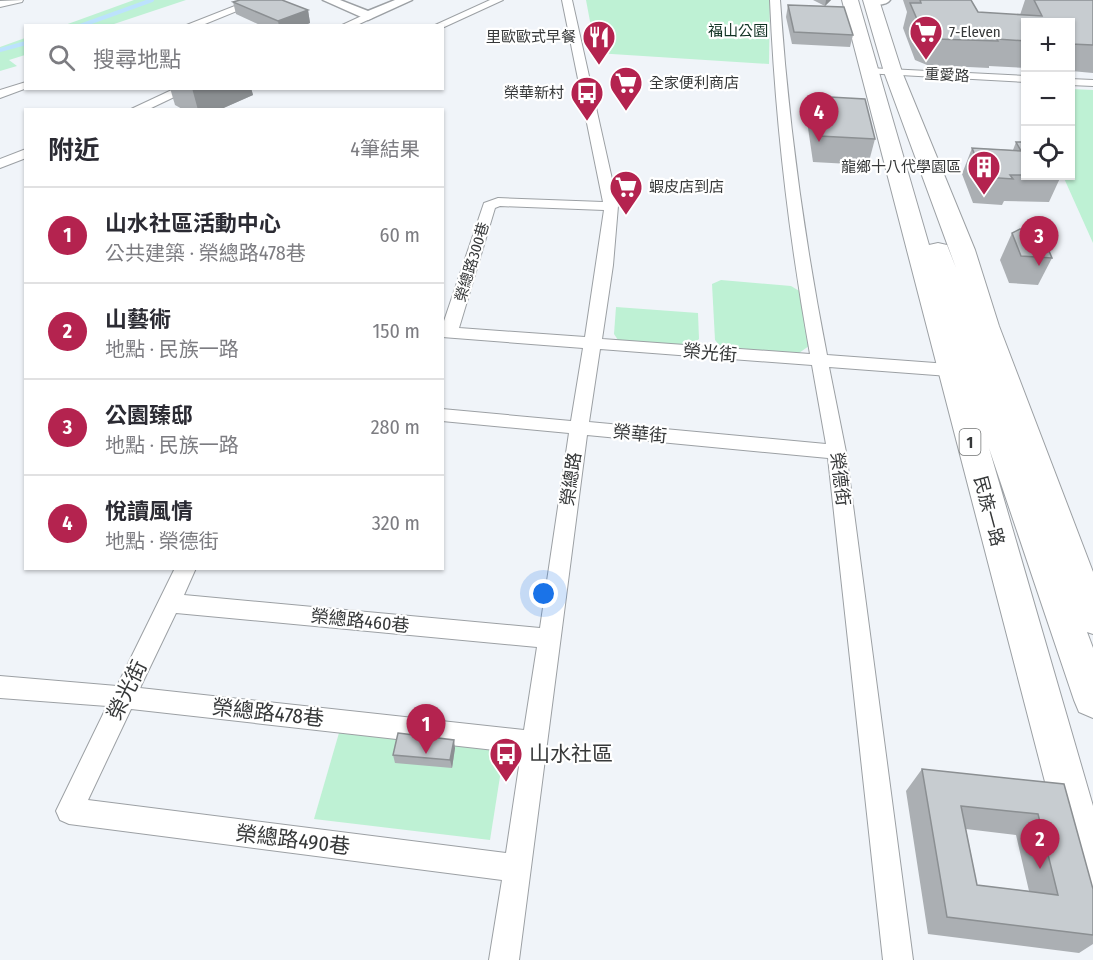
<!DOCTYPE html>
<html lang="zh-TW">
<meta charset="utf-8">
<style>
:root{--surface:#fff;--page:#f7f7f7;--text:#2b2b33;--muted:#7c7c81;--line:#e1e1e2;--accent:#b4234f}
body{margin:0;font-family:"Fira Sans Condensed","Noto Sans TC",sans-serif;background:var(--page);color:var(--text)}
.controls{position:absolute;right:18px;top:18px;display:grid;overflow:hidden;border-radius:0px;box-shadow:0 2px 4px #0004}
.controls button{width:54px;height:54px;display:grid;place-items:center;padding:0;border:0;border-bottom:2px solid var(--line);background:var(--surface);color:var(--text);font:30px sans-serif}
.you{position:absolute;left:544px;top:594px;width:21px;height:21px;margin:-15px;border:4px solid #fff;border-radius:50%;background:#1a73e8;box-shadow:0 0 0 9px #1a73e833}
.badge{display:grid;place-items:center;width:39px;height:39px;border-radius:50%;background:var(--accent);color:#fff;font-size:20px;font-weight:700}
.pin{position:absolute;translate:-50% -50px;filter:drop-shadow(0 2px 3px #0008)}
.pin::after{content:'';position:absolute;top:32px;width:21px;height:18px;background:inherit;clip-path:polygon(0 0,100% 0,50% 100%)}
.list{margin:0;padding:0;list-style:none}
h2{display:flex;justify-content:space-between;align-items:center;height:78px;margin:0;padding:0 24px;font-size:26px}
h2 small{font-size:20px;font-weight:400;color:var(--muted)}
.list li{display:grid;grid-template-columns:39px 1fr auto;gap:18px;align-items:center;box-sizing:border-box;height:96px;padding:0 24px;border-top:2px solid var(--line)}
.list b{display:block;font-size:22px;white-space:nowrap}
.list p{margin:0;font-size:20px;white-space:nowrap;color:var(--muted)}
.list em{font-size:20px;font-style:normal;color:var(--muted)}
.icon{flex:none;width:33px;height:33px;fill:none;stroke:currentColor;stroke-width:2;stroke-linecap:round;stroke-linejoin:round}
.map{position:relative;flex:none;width:1093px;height:960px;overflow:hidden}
.search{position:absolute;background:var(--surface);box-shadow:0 2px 4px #0004;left:24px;top:24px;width:420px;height:66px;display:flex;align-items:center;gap:15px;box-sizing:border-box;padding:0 21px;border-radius:0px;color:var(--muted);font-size:22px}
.panel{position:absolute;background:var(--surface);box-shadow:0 2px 4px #0004;left:24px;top:108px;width:420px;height:462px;border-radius:0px}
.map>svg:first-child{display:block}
.green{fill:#bef1d4}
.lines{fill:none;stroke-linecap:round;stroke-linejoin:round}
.stream{stroke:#bce2fd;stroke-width:4}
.minor-casing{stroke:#9ca0a4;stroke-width:2}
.tertiary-casing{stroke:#9ca0a4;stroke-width:3}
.primary-casing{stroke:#9ca0a4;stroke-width:2}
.minor{fill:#fff;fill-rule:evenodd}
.tertiary{fill:#fff;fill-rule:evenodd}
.primary{fill:#fff;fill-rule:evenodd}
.wall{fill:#abafb3;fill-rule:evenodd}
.shaded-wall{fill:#8b8f92}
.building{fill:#c7ccd0;stroke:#8b8f92;stroke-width:1.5;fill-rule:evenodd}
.labels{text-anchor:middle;stroke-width:4.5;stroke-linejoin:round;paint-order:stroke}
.far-park-label{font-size:15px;fill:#123324;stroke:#fff}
.far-poi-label{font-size:15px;fill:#363839;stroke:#fff;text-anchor:start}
.far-street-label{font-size:15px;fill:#363839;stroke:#fff}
.shield{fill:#fff;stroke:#727474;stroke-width:1.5}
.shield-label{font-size:16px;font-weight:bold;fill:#363839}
.street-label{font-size:18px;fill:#363839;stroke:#fff}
.near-street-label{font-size:21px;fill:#363839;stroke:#fff}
.near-poi-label{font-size:21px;fill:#363839;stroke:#fff;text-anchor:start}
</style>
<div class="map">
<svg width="1093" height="960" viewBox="0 0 1093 960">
<rect width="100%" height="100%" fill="#f0f4f9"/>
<g class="green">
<path d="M134,0h52l-75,25h-46z"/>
<path d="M586,0h184l-1,64 -173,-11z"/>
<path d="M25,38v17l-16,5 8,6 -17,5v-24z"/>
<path d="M1071,89l22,1v153l-30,-67h7z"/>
<path d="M721,280l70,6 10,6 8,54 -10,7 -78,-6 -6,-7 -3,-56z"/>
<path d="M616,307l82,6 1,26 -8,7 -73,-6 -4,-6z"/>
<path d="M341,726l164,19 -15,95 -176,-21z"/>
</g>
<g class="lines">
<g class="stream">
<path d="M80,26l72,-26"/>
<path d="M0,50l26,-7"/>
</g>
<g class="minor-casing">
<g id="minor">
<path d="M23,0l-1,2 -22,5v-6z"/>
<path d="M250,0h14l-64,26h-16z"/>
<path d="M490,0h13l-61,28v-2h-9z"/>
<path d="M562,0h10l46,206 -5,59 -11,74 208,15c-21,-117 -35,-235 -40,-354h10c8,119 24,238 47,355l135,10 6,2 3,4 -3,4 -6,2 -133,-10 17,85 67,508h-30l-55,-502 -241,-23 -68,525h-30l13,-80 -433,-56 -9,-4 -4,-9 51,-105 -107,-8v-22l117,10 58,-118h21l-12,27 356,33 29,-195 -127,-12v-12l129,12 12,-73 -141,-11v-10l42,-124 14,-5 105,4zM500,206l104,4 -19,127 -126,-9 36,-120zM600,349l212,16 14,79 -237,-22zM176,613l361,34 -13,83 -384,-42zM131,709l390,44 -15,100 -418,-53z"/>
<path d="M368,13l5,3 -1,2 -17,8h-15z"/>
<path d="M868,68l158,8v6l-162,-9v-4z"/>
<path d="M1070,79l23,1v6l-23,-1z"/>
<path d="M26,82l1,6 -27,10v-8z"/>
<path d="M176,88h17l-46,22h-18z"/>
<path d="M26,149v9l-26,10v-9z"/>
</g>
</g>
<g class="tertiary-casing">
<g id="tertiary">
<path d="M323,0h17l28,11 27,-11h17l-44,20z"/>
<path d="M868,0h22c-4,6 -18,6 -22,0z"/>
</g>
</g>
<g class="primary-casing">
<path id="primary" d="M842,0h16l71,245 9,-2 9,2 9,23 -72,-196 -21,-72h16l23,72 73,178 24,76 94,246v62l-6,-2 6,16v70l-14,-6 -5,-12 -85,-252 104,358v98l-16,-6 -6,-16z"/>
</g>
<use href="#minor" class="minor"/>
<use href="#tertiary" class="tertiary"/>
<use href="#primary" class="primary"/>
</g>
<g class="wall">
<path d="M813,0h18l-6,6z"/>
<path d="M903,0h68l7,12 42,3 5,-15h68v73l-22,-2v-49h-45v46l-37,-2v2l-62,-3 -12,-5 -12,-32 4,-16z"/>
<path d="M233,2l75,8 2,13 -7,3h-41l-26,-12z"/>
<path d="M788,5l65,30 -3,12 -58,-3 -6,-27z"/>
<path d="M170,88h81l2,7 -34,15h-35l-9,-5z"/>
<path d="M812,96l63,43 -7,26 -55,-3 -6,-41z"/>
<path d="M1016,142l45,34 -12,26 -45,-1 -2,4 -29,-2 -11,-29 10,-26 41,2z"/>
<path d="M1012,233l40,25 -14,27 -29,-2 -9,-23z"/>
<path d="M455,748l-3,20 -57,-5 -2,-8z"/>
<path d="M922,769l142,15 29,105v55l-14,9 -151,-19 -22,-143zM966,829l50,6 13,56 -52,-6z"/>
</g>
<g class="shaded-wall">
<path d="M826,0h5l-6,6z"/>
<path d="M308,10l2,13 -7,3h-24l-1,-5z"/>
<path d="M192,88h59l2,7 -34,15h-21z"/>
<path d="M454,740l1,8 -3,20 -2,-8z"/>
</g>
<g class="building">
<path d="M240,0h42l26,10 -30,11 -45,-19z"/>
<path d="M920,0h51l7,12 64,4 -8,-16h59v45l-22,-1v-22h-45v19l-29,-2 1,2 -62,-2 -13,-6 -13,-30h11z"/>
<path d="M788,5l56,2 9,28 -59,-3z"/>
<path d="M812,96l53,3 10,40 -56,-3z"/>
<path d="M1016,142h10v33h-16l3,4 -29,-2 -12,-29 49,3z"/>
<path d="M1020,229l20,1 12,28 -31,-2 -9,-23z"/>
<path d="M398,733l56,7 -4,20 -57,-5z"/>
<path d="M922,769l142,15 29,105v46l-146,-18zM961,806l77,8 20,81 -81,-10z"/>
</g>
<defs>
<g id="supermarket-pin" transform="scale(1.725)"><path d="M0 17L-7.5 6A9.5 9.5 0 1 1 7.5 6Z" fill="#b4234f" stroke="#fff"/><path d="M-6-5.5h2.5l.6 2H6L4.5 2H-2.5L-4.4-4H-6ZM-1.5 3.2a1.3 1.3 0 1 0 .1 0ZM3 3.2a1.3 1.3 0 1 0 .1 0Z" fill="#fff"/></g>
<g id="restaurant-pin" transform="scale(1.725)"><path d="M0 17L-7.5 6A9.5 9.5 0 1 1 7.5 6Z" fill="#b4234f" stroke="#fff"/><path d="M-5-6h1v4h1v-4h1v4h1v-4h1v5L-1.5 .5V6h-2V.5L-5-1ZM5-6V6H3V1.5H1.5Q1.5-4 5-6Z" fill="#fff"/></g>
<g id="bus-pin" transform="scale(1.725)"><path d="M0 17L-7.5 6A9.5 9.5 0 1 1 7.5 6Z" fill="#b4234f" stroke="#fff"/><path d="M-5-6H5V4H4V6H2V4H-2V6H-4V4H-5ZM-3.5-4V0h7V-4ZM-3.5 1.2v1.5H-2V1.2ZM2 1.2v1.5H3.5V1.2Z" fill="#fff"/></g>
<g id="building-pin" transform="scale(1.725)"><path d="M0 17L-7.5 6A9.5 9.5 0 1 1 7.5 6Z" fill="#b4234f" stroke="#fff"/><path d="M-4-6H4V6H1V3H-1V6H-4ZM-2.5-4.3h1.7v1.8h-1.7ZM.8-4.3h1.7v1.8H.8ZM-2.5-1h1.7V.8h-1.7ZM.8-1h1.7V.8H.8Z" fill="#fff"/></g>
</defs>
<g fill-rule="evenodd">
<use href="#supermarket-pin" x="926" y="32"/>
<use href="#restaurant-pin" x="599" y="37"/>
<use href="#supermarket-pin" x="626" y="83"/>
<use href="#bus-pin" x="587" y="93"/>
<use href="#building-pin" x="984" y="167"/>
<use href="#supermarket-pin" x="626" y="187"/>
<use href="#bus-pin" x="506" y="754"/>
</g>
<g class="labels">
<g class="far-park-label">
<text x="738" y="36">福山公園</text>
</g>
<g class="far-poi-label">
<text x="949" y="37">7-Eleven</text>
<text x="576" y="42" text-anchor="end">里歐歐式早餐</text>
<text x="649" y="88">全家便利商店</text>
<text x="564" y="98" text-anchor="end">榮華新村</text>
<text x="961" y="172" text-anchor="end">龍鄉十八代學園區</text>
<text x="649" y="192">蝦皮店到店</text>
</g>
<g class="far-street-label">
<text transform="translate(947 75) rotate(3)" y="5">重愛路</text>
<text transform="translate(472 262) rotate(-73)" y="5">榮總路300巷</text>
</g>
<rect class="shield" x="959.5" y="429" width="21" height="26" rx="4.5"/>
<g class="shield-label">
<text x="970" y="448">1</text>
</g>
<g class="street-label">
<text transform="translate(710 353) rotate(5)" y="6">榮光街</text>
<text transform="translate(640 434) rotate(5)" y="6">榮華街</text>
<text transform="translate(571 479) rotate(-82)" y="6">榮總路</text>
<text transform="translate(840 479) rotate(83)" y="6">榮德街</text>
<text transform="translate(989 511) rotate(75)" y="6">民族一路</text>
<text transform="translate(360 621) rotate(6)" y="6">榮總路460巷</text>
</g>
<g class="near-street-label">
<text transform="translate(127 690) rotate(-64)" y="7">榮光街</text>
<text transform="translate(268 713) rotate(6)" y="7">榮總路478巷</text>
<text transform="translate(293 840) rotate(7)" y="7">榮總路490巷</text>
</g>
<g class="near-poi-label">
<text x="529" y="761">山水社區</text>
</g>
</g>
</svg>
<div class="controls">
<button>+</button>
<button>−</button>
<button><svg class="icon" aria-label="locate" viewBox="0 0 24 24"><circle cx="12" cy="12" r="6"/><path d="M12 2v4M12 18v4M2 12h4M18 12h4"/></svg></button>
</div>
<div class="you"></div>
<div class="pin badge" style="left:426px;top:754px">1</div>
<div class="pin badge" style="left:1040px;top:869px">2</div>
<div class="pin badge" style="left:1039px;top:266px">3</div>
<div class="pin badge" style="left:819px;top:142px">4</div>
<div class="search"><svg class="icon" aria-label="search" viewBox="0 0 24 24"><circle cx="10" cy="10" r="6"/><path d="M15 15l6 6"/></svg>搜尋地點</div>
<section class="panel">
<h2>附近<small>4筆結果</small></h2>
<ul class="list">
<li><span class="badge">1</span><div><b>山水社區活動中心</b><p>公共建築 · 榮總路478巷</p></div><em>60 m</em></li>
<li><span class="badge">2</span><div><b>山藝術</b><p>地點 · 民族一路</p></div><em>150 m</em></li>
<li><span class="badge">3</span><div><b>公園臻邸</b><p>地點 · 民族一路</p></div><em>280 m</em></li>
<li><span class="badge">4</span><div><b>悅讀風情</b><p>地點 · 榮德街</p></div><em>320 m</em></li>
</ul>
</section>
</div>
